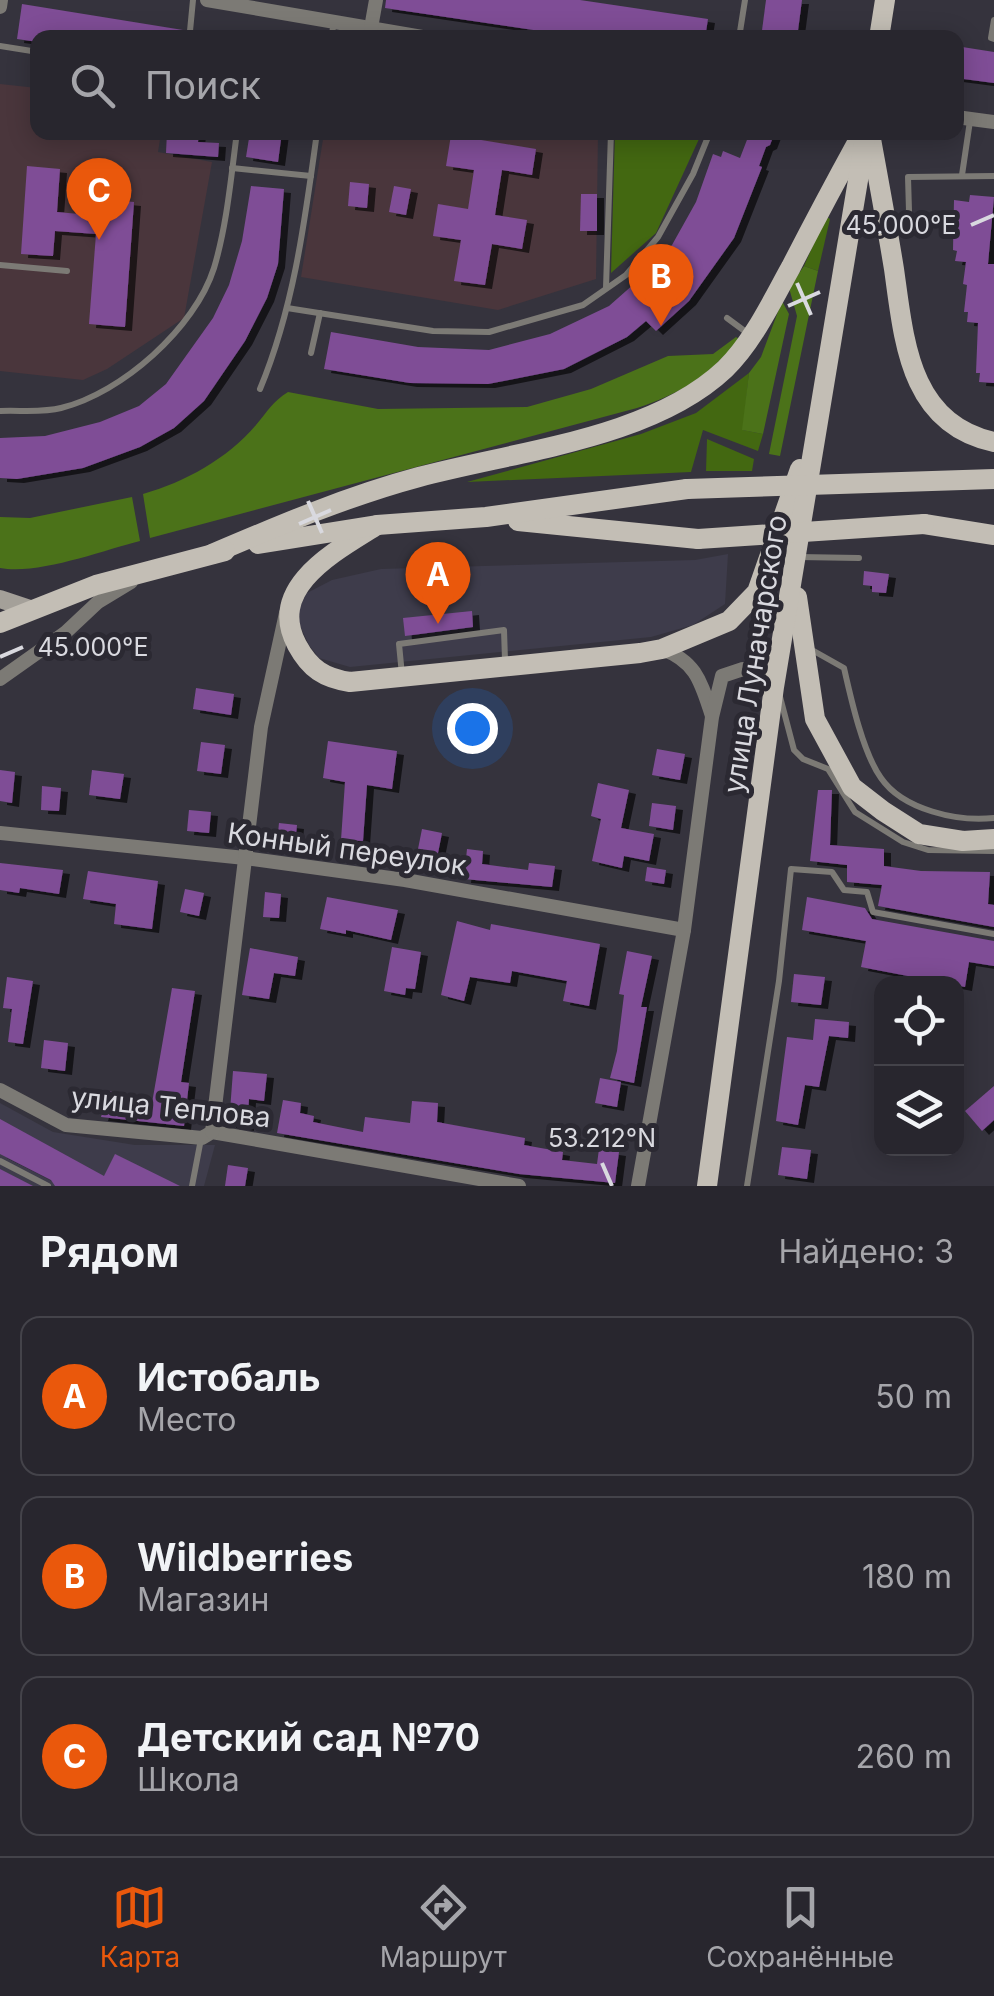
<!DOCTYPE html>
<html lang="ru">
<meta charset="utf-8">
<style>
:root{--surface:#28262e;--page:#34323a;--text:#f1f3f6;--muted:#a5a5aa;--line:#44434a;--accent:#ea580c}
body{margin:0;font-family:Inter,sans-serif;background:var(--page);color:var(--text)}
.controls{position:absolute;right:30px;bottom:30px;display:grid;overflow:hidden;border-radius:20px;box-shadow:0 5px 25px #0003}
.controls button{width:90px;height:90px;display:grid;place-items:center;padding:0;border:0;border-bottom:2px solid var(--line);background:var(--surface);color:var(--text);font:50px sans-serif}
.you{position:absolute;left:472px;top:728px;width:35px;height:35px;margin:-25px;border:8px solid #fff;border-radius:50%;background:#1a73e8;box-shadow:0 0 0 15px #1a73e833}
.badge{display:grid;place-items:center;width:65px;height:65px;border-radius:50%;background:var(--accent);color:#fff;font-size:32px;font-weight:700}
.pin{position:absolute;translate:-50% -82px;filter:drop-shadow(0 2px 5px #0008)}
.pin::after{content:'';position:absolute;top:52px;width:35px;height:30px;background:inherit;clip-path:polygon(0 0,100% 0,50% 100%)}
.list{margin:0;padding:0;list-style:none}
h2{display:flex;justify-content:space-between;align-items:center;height:130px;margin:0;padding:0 40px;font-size:42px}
h2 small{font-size:32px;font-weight:400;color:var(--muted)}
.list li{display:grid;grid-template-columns:65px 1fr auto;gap:30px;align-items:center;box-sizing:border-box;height:160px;margin:0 20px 20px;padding:0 20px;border:2px solid var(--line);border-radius:20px}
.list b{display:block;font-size:38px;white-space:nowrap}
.list p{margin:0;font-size:32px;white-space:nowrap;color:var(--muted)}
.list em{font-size:32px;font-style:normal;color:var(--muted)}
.icon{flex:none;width:55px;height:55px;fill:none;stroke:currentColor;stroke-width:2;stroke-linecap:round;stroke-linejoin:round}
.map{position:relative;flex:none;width:994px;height:1186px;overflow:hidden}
.search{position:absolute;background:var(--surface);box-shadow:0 5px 25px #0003;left:30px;right:30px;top:30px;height:110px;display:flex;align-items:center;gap:25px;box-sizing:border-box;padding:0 35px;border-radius:20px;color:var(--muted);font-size:38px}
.sheet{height:670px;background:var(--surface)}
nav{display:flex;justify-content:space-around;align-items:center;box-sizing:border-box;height:140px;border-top:2px solid var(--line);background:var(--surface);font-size:28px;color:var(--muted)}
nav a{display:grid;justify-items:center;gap:5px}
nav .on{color:var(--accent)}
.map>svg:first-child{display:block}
.built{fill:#3e3c4b}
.education{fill:#4a363c}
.green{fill:#436811}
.forest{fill:#4b7219}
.building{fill:#7f4d96;filter:url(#shadow)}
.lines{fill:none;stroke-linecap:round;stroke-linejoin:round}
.service{stroke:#7c7a75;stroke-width:6}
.minor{stroke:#7c7a75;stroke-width:14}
.secondary{stroke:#a4a099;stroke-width:18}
.primary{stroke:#c3beb5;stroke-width:20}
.primary-bridge{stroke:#c3beb5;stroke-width:20}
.ticks{fill:none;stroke:#d9d9df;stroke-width:4}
.labels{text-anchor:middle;stroke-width:10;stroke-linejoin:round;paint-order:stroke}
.street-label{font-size:28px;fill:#d9d9df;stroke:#2b2932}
.ticks-label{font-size:25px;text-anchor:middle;fill:#d9d9df;stroke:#2b2932;stroke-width:10;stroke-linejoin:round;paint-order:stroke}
</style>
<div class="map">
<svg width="994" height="1186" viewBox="0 0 994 1186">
<defs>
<filter id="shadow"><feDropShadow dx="7" dy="4" stdDeviation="0" flood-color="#0009"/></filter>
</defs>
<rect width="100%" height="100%" fill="#35333d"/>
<g class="built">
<path d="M728,554l-3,50 -32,21 -42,12 -301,30 -31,-9 -10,-13 -14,-30 12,-22 25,-13 49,-11 314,-9z"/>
<path d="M0,1103l53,29 82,13h80l-11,41h-204z"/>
</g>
<g class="education">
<path d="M0,84l37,4 1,44 123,1 -3,19 54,10 -28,156 -77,51 -24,11 -83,-9z"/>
<path d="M324,133h274l-2,146 -98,31 -197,-33z"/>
</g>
<g class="green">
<path d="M615,133h68l16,6 -43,94 -45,40z"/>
<path d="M826,216l4,3 -12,52 -14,-5z"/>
<path d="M749,373l-6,57 20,4 -5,17 -55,-21 -12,42 -224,10 174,-48 55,-21z"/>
<path d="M707,439l47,20 -2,12h-46z"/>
</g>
<g class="forest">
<path d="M804,266l14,5 -38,185 -11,-2 28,-138 -8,-28z"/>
<path d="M782,301l7,13 -26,120 -21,-4 7,-57 12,-16z"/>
<path d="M736,337l3,2c-30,37 -57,54 -102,69l-487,130 -7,-44c42,-12 84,-35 113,-69 11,-13 17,-24 32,-33l90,17 149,-2 64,-18 77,-33 45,-2z"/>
<path d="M132,497l8,44c-39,10 -102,34 -140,27v-51l30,1z"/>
</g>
<g class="building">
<path d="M386,0h194l128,19 -3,19h-118l-202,-30z"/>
<path d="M766,0h36l-5,38h-36z"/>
<path d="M22,4l161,26 3,8h-148v4l-21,-3z"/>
<path d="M956,46l38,6v31l-38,-5z"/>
<path d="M167,132h32l-1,10 21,1 -1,14 -52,-4z"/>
<path d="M250,132h32l-4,30 -32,-5z"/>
<path d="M750,132h25l-5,13 -4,2 -7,19 3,1 -28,71 -45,63 -33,30 -10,-10 -19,16 -63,32 -76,15 -78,-1 -86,-14 7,-37 87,15 71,3 61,-16 59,-28 34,-30 29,-31 24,-43 17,-48 8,3 2,-6 17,7z"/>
<path d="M451,135l85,14 -4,26 -30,-5 -7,45 32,5 -5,29 -30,-5 -7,41 -31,-4 7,-41 -28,-4 5,-32 30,5 6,-39 -28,-4z"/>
<path d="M27,166l33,3 -3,43 45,4 1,-17 31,3 -9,125 -36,-3 7,-90 -41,-3 -2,25 -32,-2z"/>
<path d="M350,182l19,2 -2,24 -19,-2z"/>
<path d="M251,186l33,3 -6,75 -11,34 -22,43 -41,60 -30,27 -34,19 -57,21 -66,11 -17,-1v-40l45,-2 55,-14 39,-16 27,-22 47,-66 16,-33 13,-44z"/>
<path d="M394,186l17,3 -5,26 -17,-3z"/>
<path d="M581,194h16v37h-17z"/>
<path d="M970,195l24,2 -6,67h6v119l-15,-1 1,-9h-4l2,-50 -11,-1 1,-10h-4l3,-27 -4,-1 3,-22 -11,-1 2,-10 -4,-1 1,-50 15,2z"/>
<path d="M864,571l25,3 -3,19 -14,-1v-6l-9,-1z"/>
<path d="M472,611l1,16 -68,9 -2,-18z"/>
<path d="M196,688l38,6 -3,21 -38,-6z"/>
<path d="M328,741l69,10 -5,38 -25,-4 -4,56 -22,-1 4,-58 -22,-4z"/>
<path d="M201,742l24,3 -4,29 -24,-3z"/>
<path d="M657,749l28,5 -5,26 -28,-5z"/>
<path d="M0,770l15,2 -3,31 -12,-2z"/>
<path d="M92,770l32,4 -4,25 -31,-4z"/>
<path d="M598,783l31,7 -8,38 33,6 -5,27 -25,-5 -2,12 -30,-7 9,-42 -10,-3z"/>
<path d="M42,786l19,2 -2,23 -18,-1z"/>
<path d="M818,790h14l-2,55 54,4v17l37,5 69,1 -2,32 6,1v22l-116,-21 4,-21 -35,-3v-17l-37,-4z"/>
<path d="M652,803l24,3 -3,24 -24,-4z"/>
<path d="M189,810l22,2 -2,21 -22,-2z"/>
<path d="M279,823l18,2 -2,20 -18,-2z"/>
<path d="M422,829l20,4 -7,35 -20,-4z"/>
<path d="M467,849l16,2 -1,13 46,6 1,-7 26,3 -3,21 -88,-8z"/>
<path d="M0,863l63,7 -4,24 -39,-6 -1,5 -19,-3z"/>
<path d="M647,867l19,3 -2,14 -19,-3z"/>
<path d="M88,871l70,10 -6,48 -38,-5 2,-20 -33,-5z"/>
<path d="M185,889l19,4 -5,23 -19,-4z"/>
<path d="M265,892l16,2 -2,24 -16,-1z"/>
<path d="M327,897l71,13 -7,30 -45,-10v4l-26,-5z"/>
<path d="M807,897l58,11 7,11 122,22v25l-25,-4 -4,25 -104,-20 5,-26 -64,-11z"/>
<path d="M457,921l33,9 1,-6 109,20 -11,62 -26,-5 4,-20 -55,-10 -2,12 -40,-6 -6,24 -23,-6z"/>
<path d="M392,947l29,5 -6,37 -9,-1 -1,7 -21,-4z"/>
<path d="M250,948l48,9 -3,19 -21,-3 -5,26 -27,-4z"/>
<path d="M627,951l25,5 -11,51h6l-13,76 -24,-5 7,-27 7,-56 -5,-1z"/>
<path d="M794,974l31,3 -4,28 -30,-3z"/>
<path d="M7,977l26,4 -10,63 -15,-2 4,-33 -9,-1z"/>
<path d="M172,988l23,3 -14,91 8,1 -5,43 -83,-9 8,-26 43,12z"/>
<path d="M815,1019l34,3 -1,16 -19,-2 -10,51 -14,-2 -7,40 -22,-4 11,-84 26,3z"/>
<path d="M44,1040l24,3 -3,28 -24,-3z"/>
<path d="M233,1071l34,3 -3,27 -15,-2 -2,28 -18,-3z"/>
<path d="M600,1078l21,4 -4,25 -22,-4z"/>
<path d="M994,1086v34l-12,11 -17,-20z"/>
<path d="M283,1100l18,3 -1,10 14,3 -1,6 50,10 2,-15 45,6 2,-22 26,2 -1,19 88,16 -1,7 39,7 -1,8 35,4 2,-15 20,3 -4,31 -96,-9 -242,-41z"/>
<path d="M0,1119l104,57 11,-22 65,32h-125l-4,-6 -51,-26z"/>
<path d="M782,1147l29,3 -4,29 -29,-4z"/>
<path d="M228,1165l20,3 -3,18h-20z"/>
<path d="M0,1169l33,17h-33z"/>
</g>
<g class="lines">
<g class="service">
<path d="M994,20l-3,18 3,1"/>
<path d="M190,31l3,-31"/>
<path d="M331,38l3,-15"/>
<path d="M739,38l6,-38"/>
<path d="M0,46l38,6"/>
<path d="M232,168l79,8"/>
<path d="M962,175l8,-54"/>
<path d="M892,225l17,-14 -1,-34 86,-1"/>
<path d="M0,265l67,6"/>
<path d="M606,288l5,-156"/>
<path d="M287,308l146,23 56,1 94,-27 43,-30 32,-38 35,-63 17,-42"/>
<path d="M727,318l23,17"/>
<path d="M311,353l9,-40"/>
<path d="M260,389c34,-82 45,-169 57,-257"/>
<path d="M0,411c19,-1 43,2 61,-3 61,-15 134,-80 153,-140 13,-43 17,-91 23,-136"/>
<path d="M799,557l60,1"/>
<path d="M812,650l32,18c7,31 19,85 37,110 22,32 77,44 113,40"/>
<path d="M402,675l-3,-31 105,-14 1,30"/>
<path d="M779,693l15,57 9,9 25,10 27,43 48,30 25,8 66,1"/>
<path d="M0,1161l48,25"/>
<path d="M192,1186l9,-47"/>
<path d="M747,1186l32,-205 12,-112 41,3 12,18 23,2 6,20 121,22"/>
</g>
<g class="minor">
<path d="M207,0l221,38"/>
<path d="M0,7l1,-7"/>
<path d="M371,28l5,-28"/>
<path d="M956,117l38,5"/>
<path d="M662,649c35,13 39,34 50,67"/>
<path d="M0,679l65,-46 33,-31 33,-20"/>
<path d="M0,833l245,25 160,22 279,50"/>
<path d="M0,1090l66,35 136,13 10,-6 307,54"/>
<path d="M212,1132l49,-405 25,-114"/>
<path d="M638,1186l46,-256 28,-213 10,-41 21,-7 18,2 13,16"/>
</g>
<path class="secondary" d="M0,599l33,11"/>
<g class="primary">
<path d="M879,38l6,-38"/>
<path d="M871,139c8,44 16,87 23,130 10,71 15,155 100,173"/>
<path d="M518,521l180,18"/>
<path d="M924,524l70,11"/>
<path d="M377,525c-41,26 -111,62 -80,120 13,24 27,33 53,37l290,-29 22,-4 67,-28 28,-29 43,-123"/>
<path d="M258,544l119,-19 109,-8 201,-28"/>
<path d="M212,554c68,-29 136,-58 207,-77 96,-26 232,-38 306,-108 28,-27 47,-68 66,-102 22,-43 45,-86 68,-128"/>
<path d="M797,597l18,122 37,68 31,24 36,23 44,7 31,-2"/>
<path d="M0,623l96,-38 129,-34"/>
<path d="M707,1186l67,-499 92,-555"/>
</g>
<g class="primary-bridge">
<path d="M687,489l307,-10"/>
<path d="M698,539l226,-15"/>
</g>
</g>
<path class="ticks" d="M971,225l23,-10M797,283l14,32M788,306l32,-14M308,501l14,32M299,524l32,-14M0,657l23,-10M602,1163l10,23"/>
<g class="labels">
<g class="street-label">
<text transform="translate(755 654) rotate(-81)" y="10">улица Луначарского</text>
<text transform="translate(347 849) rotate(8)" y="10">Конный переулок</text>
<text transform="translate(171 1107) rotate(6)" y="10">улица Теплова</text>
</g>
</g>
<g class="ticks-label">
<text x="901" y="234">45.000°E</text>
<text x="93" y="656">45.000°E</text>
<text x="602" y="1147">53.212°N</text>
</g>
</svg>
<div class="controls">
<button><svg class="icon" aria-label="locate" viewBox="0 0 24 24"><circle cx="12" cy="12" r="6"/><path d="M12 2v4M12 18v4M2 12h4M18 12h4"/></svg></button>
<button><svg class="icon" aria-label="layers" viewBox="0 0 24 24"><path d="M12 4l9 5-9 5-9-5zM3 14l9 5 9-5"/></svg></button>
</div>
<div class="you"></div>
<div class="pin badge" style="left:438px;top:624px">A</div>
<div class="pin badge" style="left:661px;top:326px">B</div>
<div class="pin badge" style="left:99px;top:240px">C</div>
<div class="search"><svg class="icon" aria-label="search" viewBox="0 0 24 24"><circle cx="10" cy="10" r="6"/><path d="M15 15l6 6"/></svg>Поиск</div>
</div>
<section class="sheet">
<h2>Рядом<small>Найдено: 3</small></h2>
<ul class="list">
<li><span class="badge">A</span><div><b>Истобаль</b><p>Место</p></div><em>50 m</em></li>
<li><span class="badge">B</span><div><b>Wildberries</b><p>Магазин</p></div><em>180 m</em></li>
<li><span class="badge">C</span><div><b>Детский сад №70</b><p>Школа</p></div><em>260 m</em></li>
</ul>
</section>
<nav>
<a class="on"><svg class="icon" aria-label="map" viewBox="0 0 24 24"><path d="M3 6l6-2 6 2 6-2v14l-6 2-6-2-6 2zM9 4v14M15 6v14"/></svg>Карта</a>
<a><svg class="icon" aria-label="directions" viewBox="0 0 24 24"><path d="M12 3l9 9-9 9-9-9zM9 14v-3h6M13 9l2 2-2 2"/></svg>Маршрут</a>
<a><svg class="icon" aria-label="saved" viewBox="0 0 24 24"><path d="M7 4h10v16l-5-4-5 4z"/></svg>Сохранённые</a>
</nav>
